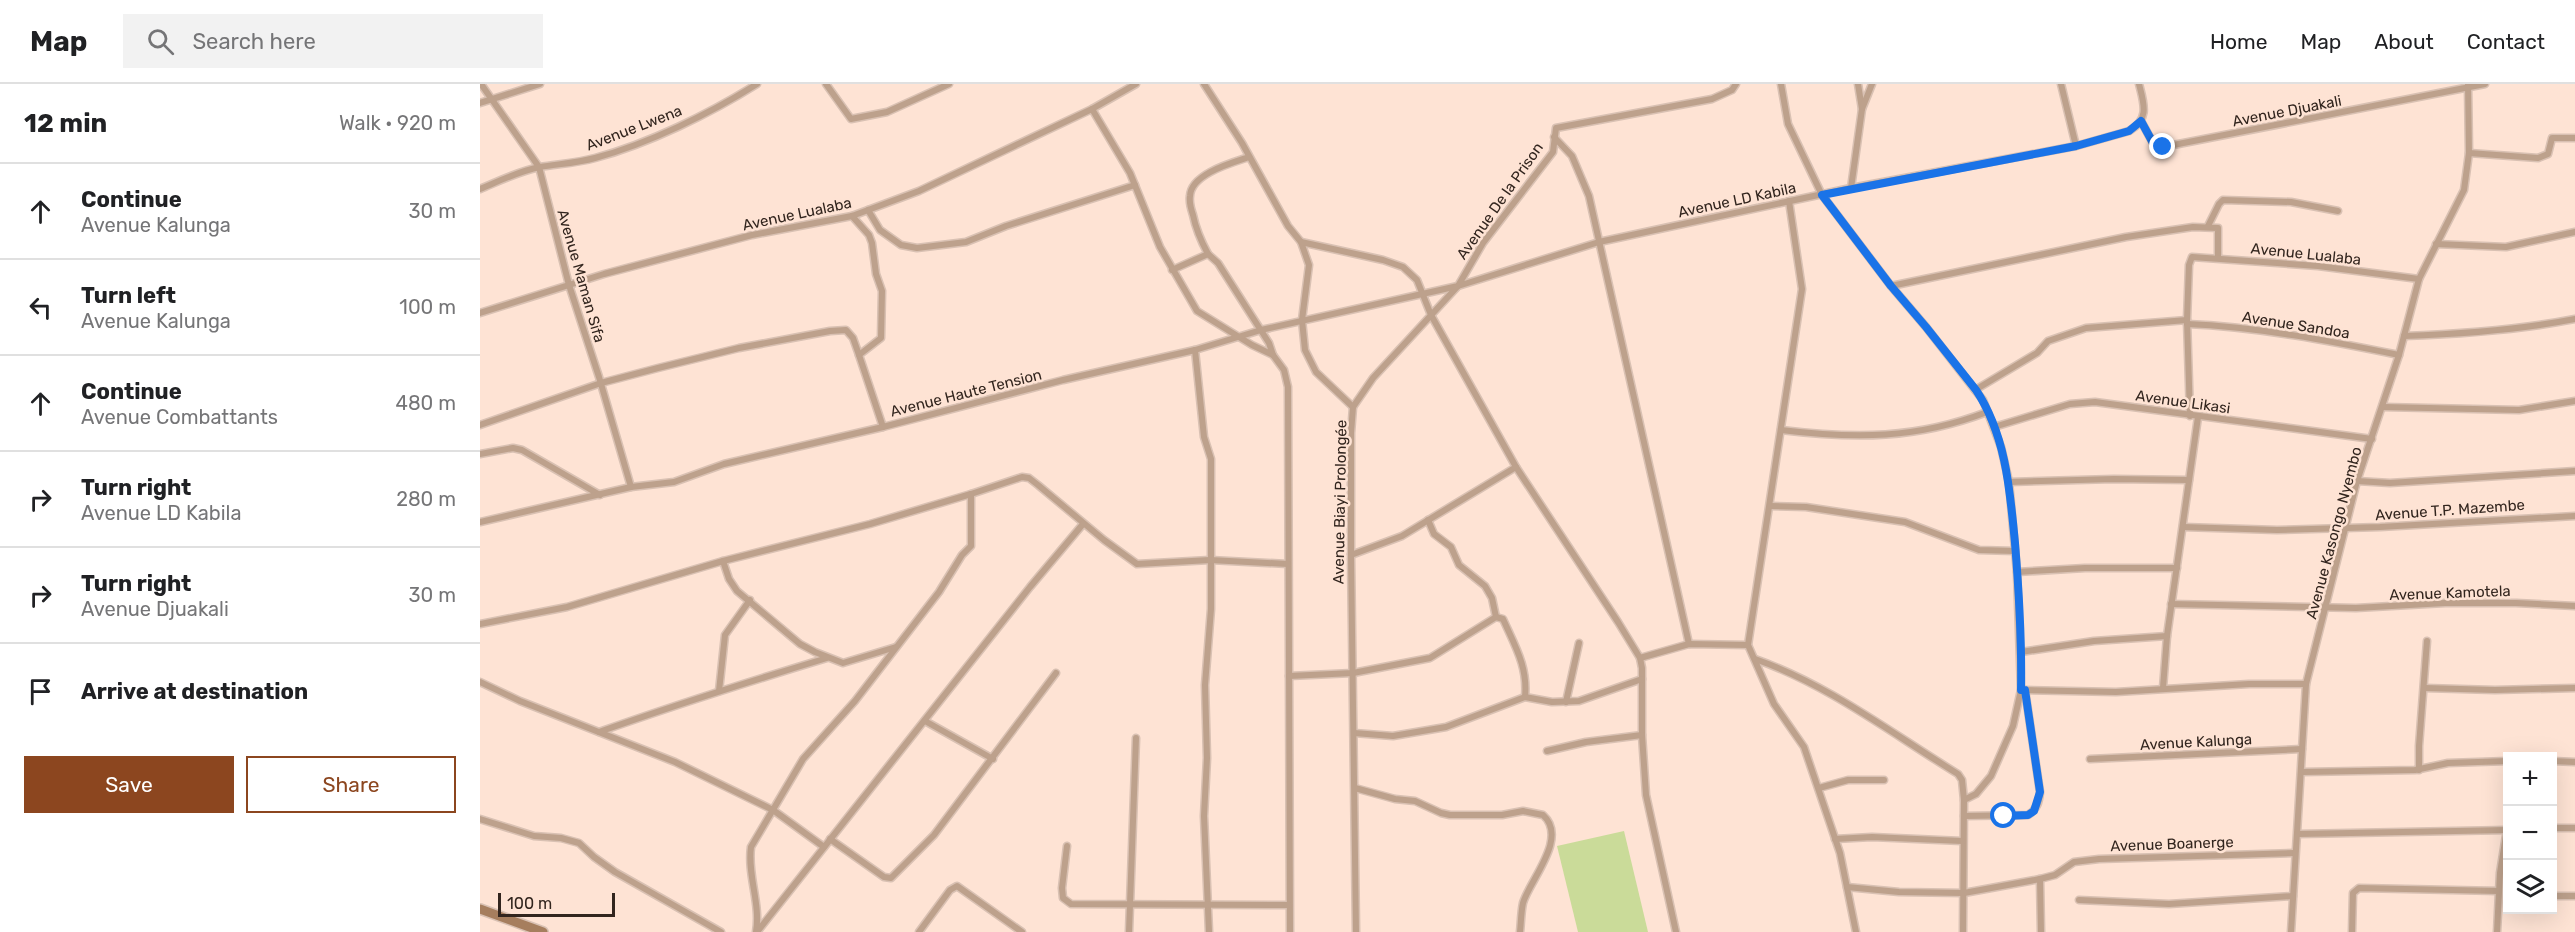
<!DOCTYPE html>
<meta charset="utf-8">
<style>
:root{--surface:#fff;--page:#f2f2f2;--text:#202124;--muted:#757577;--line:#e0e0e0;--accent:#8c461f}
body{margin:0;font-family:Rubik,sans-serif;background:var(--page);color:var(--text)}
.controls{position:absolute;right:18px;bottom:18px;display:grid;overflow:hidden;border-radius:0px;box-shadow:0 6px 24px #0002}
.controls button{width:54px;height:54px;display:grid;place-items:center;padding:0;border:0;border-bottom:2px solid var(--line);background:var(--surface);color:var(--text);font:30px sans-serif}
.scale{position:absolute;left:18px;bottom:15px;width:117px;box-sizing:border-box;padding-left:6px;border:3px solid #32251e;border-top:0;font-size:16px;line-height:21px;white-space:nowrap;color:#32251e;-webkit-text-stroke:4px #fee3d4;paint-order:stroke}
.stop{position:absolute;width:18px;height:18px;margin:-14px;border:4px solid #1a73e8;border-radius:50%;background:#fff}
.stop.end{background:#1a73e8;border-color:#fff;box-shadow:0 2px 6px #0008}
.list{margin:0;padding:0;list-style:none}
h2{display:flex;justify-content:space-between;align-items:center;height:78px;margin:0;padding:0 24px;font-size:26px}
h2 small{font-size:20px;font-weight:400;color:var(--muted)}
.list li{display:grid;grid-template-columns:39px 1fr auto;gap:18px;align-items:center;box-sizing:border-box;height:96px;padding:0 24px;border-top:2px solid var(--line)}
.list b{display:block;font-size:22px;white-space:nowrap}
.list p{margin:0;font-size:20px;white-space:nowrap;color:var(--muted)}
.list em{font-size:20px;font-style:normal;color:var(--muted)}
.actions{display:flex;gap:12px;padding:18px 24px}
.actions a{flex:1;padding:14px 0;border:2px solid var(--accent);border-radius:0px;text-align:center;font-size:21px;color:var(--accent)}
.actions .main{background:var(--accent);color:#fff}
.icon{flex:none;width:33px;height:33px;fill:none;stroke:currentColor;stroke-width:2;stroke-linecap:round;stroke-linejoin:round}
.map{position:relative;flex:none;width:2095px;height:848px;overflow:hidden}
header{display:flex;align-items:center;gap:36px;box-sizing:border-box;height:84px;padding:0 30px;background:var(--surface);border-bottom:2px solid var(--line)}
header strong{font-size:28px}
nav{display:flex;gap:33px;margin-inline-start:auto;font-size:21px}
.search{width:420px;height:54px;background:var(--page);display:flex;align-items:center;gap:15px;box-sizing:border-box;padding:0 21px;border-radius:0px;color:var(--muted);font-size:22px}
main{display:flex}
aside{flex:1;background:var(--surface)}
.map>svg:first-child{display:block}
.green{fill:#cadb99}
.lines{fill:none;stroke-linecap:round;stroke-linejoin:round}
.street-casing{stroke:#d9c1b3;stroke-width:9}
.secondary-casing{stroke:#d9c1b3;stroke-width:12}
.street{stroke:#bda18c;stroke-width:6}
.secondary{stroke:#a67e5e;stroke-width:9}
.route{stroke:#1a73e8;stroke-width:8}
.labels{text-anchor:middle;stroke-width:5;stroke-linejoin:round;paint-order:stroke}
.street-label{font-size:15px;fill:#32251e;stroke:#fee3d4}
</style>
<header>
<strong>Map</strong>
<div class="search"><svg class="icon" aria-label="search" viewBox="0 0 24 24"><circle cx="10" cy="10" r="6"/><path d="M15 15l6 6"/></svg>Search here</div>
<nav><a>Home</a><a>Map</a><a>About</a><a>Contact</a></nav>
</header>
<main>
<aside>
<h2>12 min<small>Walk · 920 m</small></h2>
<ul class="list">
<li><svg class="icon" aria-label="ahead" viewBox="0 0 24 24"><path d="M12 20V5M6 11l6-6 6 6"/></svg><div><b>Continue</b><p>Avenue Kalunga</p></div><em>30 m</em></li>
<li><svg class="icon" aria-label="left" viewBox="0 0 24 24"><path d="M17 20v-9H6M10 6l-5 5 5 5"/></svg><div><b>Turn left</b><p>Avenue Kalunga</p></div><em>100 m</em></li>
<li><svg class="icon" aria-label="ahead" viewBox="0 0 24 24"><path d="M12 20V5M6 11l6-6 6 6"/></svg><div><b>Continue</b><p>Avenue Combattants</p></div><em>480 m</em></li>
<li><svg class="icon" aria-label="right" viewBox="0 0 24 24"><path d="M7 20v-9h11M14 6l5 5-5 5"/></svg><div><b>Turn right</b><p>Avenue LD Kabila</p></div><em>280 m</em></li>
<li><svg class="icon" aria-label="right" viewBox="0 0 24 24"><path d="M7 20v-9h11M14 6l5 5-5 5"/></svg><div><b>Turn right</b><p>Avenue Djuakali</p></div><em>30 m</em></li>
<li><svg class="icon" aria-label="arrive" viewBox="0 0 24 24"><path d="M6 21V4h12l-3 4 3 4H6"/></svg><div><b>Arrive at destination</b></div></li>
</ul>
<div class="actions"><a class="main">Save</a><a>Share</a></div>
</aside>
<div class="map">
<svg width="2095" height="848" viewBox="0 0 2095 848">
<rect width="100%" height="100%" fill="#fee3d4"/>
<path class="green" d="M1144,747l24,101h-70l-21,-86z"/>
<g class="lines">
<g class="street-casing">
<g id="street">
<path d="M1,0l58,83 30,118 30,92 32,110"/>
<path d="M346,0l25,35 36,-7 62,-28"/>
<path d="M724,0l38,59 46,83 13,16 8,23 -7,55 3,30 11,22 37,35"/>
<path d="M1301,0l7,40 34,71 69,91 35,41 49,63 8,10 18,47 8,35 8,90 4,118 -8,36 -22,50 -15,18 -12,6 -1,132"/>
<path d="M1378,0l4,25"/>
<path d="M1581,0l15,62"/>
<path d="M0,19l60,-19"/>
<path d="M612,25l38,64 30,74 37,64 55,34 21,10 11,15 4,17 2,545"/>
<path d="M1661,37l12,22 10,4 322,-63"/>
<path d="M1074,53l18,19 17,40 100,448"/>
<path d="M1989,69l69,5 10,-4 4,-16h23"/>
<path d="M1371,104l11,-79 10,-25"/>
<path d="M0,105c19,-8 39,-18 60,-22 18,-3 37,-4 55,-9 53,-14 116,-45 162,-74"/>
<path d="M1309,117l13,88 -54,356 26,59 30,43 36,106 16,79"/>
<path d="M388,126l12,20 21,15 16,3 49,-6 40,-16 129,-41"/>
<path d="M372,132l17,19 3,8 4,31 6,17 -1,47 -22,17 24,72"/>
<path d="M1728,142l11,-22 4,-4 68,2 47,9"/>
<path d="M821,158l82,18 20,7 14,13 14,35 85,152 102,155 22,36 2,10v67l4,60 30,137"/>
<path d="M1956,160l70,3 69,-15"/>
<path d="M728,170c-7,-13 -12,-24 -15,-39 -2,-6 -4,-13 -3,-19 1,-22 41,-33 59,-39"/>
<path d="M692,186l36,-16 10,9 51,80 4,12"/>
<path d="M1411,202l235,-49 67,-10 25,1v30"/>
<path d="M0,229l124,-39 148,-39 100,-19 67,-25 173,-82 44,-25"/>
<path d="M1707,240c72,3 143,17 212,31"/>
<path d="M1924,252c57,-2 115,-6 171,-17"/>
<path d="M715,266l9,87 7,22v150l-6,76 2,73 -3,58 5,116"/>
<path d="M1495,306l62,-37 11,-12 38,-13 101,-8"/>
<path d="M1903,323l136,3 56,-9"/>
<path d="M1710,332l-3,-96 2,-55 3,-8 126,9 101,13"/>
<path d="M0,341l121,-42 57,-15 81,-20 91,-17 16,-1 7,8 6,17"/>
<path d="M1514,343l76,-23 25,-2 277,37"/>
<path d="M1301,346c74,9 136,9 206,-18"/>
<path d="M0,370l33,-6 9,2 78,45"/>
<path d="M1877,397l33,2 185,-12"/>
<path d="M1529,398l105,-3 75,1"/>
<path d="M1290,422l36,1 99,15 74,28 36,1"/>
<path d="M948,436l6,14 17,13 8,18 26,21 7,12 4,19"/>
<path d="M0,438l151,-35 43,-5 50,-18 159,-37 180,-47 132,-30 66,-20 197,-44 25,-43 70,-91 3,-24 156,-29 20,-9 4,-6"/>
<path d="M1703,443l94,3 103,-3 195,-11"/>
<path d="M871,471l51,-19 114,-69"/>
<path d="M243,477l6,18 8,12 63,53 15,8 28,11 53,-16"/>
<path d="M1537,488l68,-4h92"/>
<path d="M1691,520l185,4 89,-5h71l59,3"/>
<path d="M0,540l87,-17 156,-46 147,-37 101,-30 51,-17 7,1 9,7 66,55 33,24 73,-4 78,4"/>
<path d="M1541,568l73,-11 73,-5"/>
<path d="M1160,574l49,-14 59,1"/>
<path d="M1275,575c74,26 136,74 203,115l4,6 2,20"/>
<path d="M809,592l64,-3 77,-15 66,-41 7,2c12,27 25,48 22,78"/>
<path d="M0,598l40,19 155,61 98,48 51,37"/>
<path d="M1683,604l4,-52 31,-219"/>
<path d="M1945,604l70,2 80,-2"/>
<path d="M1541,606l95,2 133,-8h57"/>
<path d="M239,607l6,-56 25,-35"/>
<path d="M1086,618l13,-59"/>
<path d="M445,637l68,38"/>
<path d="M119,648c76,-27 152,-51 228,-74"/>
<path d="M874,649l39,3 53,-9 79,-30 27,5 27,-1 63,-22"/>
<path d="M1067,667l39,-9 56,-7"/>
<path d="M1610,675l212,-10"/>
<path d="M2072,677l23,1"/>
<path d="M1939,686v-24l8,-105"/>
<path d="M1822,688l113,-2 33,-7 60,-2"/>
<path d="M875,704l40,11 20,2 26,12 9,2h52l21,-4 20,4c26,23 -14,66 -20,88 -2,9 -2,20 -3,29"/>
<path d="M1339,704l29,-8h36"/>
<path d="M1484,732l64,-1c9,-6 11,-12 12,-23l-15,-102"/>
<path d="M0,735l54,17 27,2 18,5 15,14 21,15 106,60"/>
<path d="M2072,744h23"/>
<path d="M1818,750l210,-4"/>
<path d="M350,755l54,38 7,1 43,-43 122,-162"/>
<path d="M1355,755l37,-2 90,4"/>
<path d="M587,762l-5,42 1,10 8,6 218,1"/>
<path d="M1560,795l1,53"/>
<path d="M1367,803l52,5 65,1 76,-14 15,-4 19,-13 25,-3 196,-6"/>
<path d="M2072,812h23"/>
<path d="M1599,816l90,4 124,-8"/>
<path d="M276,848c5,-28 -9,-57 -5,-85l52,-88 52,-58 84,-109 23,-37 9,-9v-52"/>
<path d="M277,848l273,-345 53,-63"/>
<path d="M439,848l31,-42 7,-4 65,46"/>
<path d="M649,848l7,-194"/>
<path d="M876,848l-5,-377v-122l2,-26 20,-29 85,-92 141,-44 252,-54 225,-42 53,-15c21,-12 15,-27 10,-47"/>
<path d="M1811,848l15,-248 51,-203 42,-126 20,-76 45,-89 5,-37 -1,-69"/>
<path d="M1872,848l1,-39 6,-5 140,3"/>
<path d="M2017,848l3,-59 8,-50"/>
</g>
</g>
<g class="secondary-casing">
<path id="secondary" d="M0,825l63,23"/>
</g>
<use href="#street" class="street"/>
<use href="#secondary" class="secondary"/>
</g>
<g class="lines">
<path class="route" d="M1524,732l24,-1 6,-4 6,-19 -15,-102h-4c1,-49 -2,-98 -6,-147 -5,-52 -9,-108 -39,-153l-50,-63 -35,-41 -69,-91 254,-49 53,-15 12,-10 12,22 10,4"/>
</g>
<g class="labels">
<g class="street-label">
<text transform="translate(1807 27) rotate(-11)" y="5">Avenue Djuakali</text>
<text transform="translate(154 44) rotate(-21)" y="5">Avenue Lwena</text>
<text transform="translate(1257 116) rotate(-12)" y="5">Avenue LD Kabila</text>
<text transform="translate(1020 117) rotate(-55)" y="5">Avenue De la Prison</text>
<text transform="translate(317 130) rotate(-12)" y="5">Avenue Lualaba</text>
<text transform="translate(1826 170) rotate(6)" y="5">Avenue Lualaba</text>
<text transform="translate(101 192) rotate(74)" y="5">Avenue Maman Sifa</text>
<text transform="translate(1816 241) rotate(9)" y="5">Avenue Sandoa</text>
<text transform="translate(486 309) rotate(-14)" y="5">Avenue Haute Tension</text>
<text transform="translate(1703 318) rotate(8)" y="5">Avenue Likasi</text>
<text transform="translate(860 418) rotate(-89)" y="5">Avenue Biayi Prolongée</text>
<text transform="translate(1970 426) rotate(-4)" y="5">Avenue T.P. Mazembe</text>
<text transform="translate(1854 449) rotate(-75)" y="5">Avenue Kasongo Nyembo</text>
<text transform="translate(1970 509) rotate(-2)" y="5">Avenue Kamotela</text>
<text transform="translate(1716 658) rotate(-3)" y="5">Avenue Kalunga</text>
<text transform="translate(1692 760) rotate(-2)" y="5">Avenue Boanerge</text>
</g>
</g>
</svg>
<div class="controls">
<button>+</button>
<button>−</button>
<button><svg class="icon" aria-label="layers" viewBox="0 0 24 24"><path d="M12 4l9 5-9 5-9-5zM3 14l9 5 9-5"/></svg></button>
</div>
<div class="scale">100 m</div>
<div class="stop" style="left:1524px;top:732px"></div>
<div class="stop end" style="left:1683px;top:63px"></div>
</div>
</main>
